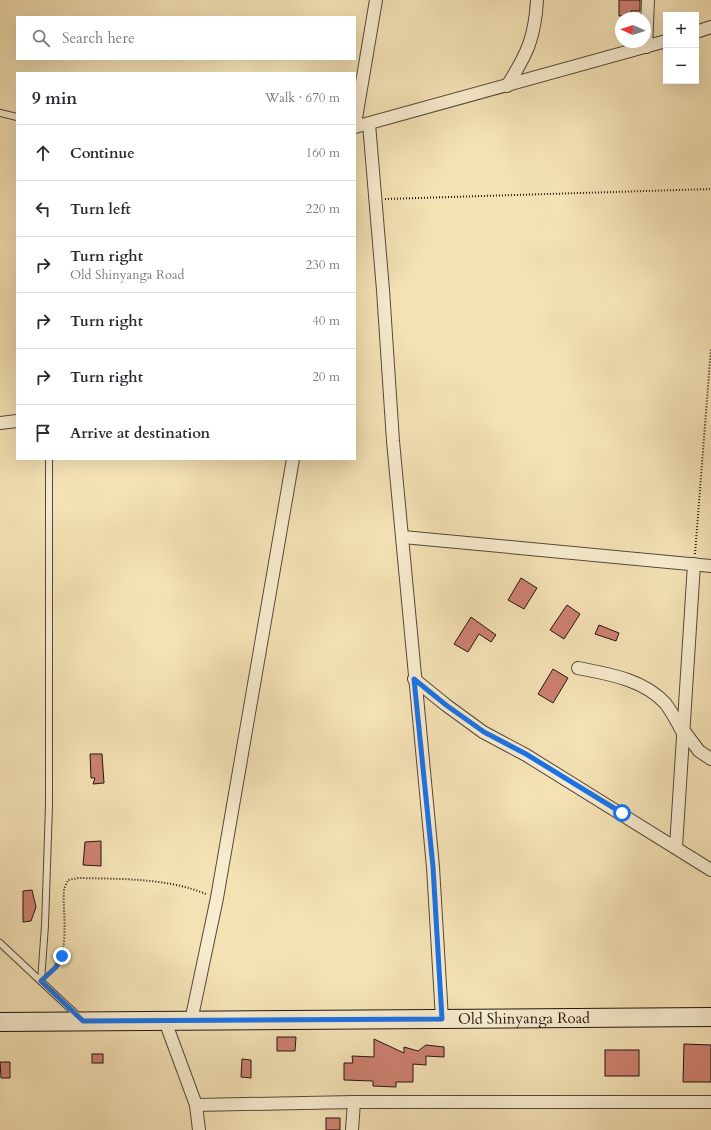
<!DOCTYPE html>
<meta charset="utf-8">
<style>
:root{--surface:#fff;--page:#f7f7f7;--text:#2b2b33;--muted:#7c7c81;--line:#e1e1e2}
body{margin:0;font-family:Cardo,serif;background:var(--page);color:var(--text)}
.controls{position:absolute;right:12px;top:12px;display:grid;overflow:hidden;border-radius:0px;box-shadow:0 4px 16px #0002}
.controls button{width:36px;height:36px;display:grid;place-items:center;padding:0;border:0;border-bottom:1px solid var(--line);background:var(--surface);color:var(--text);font:20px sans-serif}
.compass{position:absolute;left:615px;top:12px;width:36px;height:36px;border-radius:50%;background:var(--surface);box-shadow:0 4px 16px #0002;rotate:273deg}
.stop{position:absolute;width:12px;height:12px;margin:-9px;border:3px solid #1a73e8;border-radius:50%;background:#fff}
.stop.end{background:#1a73e8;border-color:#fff;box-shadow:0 1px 4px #0008}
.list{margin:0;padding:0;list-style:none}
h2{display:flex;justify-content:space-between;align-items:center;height:52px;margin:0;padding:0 16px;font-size:17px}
h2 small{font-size:13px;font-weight:400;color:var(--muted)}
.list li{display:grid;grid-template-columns:26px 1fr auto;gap:12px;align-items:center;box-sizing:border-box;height:56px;padding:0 16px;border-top:1px solid var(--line)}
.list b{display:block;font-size:15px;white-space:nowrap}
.list p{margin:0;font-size:13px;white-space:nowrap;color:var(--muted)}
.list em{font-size:13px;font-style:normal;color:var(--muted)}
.icon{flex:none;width:22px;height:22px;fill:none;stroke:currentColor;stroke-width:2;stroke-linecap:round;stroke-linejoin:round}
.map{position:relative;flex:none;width:711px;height:1130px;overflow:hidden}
.search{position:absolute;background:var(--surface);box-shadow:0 4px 16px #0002;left:16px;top:16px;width:340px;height:44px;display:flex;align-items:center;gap:10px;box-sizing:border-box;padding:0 14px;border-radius:0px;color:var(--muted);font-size:15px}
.panel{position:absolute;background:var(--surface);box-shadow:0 4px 16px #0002;left:16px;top:72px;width:340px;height:388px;border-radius:0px}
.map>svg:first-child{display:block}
.building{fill:#ce8171;stroke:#211510}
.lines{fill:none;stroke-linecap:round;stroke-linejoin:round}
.service-casing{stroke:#564839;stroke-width:8}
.minor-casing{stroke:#564839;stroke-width:14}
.secondary-casing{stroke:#211510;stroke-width:20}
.path{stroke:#211510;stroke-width:2;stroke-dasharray:1 2;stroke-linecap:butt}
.service{stroke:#f8eccf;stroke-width:6}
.minor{stroke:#f8eccf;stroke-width:12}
.secondary{stroke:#f8eccf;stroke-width:18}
.route{stroke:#1a73e8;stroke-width:5}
.labels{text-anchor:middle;stroke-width:3;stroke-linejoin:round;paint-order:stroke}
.street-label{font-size:15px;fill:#211510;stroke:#f8eccf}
</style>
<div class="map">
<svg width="711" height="1130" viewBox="0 0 711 1130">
<rect width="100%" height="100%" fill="#f4e2b5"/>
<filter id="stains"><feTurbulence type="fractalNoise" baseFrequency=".005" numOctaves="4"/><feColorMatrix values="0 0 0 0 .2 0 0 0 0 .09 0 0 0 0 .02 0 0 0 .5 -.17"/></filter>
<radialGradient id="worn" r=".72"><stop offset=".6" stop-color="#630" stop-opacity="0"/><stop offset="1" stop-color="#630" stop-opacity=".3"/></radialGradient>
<g class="building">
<path d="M619,0h21v11h-9v5h-12z"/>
<path d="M521,578l16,10 -13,21 -16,-9z"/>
<path d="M567,605l13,9 -16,25 -14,-9z"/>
<path d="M471,617l25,18 -5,7 -12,-8 -11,18 -14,-8z"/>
<path d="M599,625l20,8 -3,8 -21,-7z"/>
<path d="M553,669l15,9 -15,25 -15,-9z"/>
<path d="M90,754h12l2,29 -11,1 2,-6h-4z"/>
<path d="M101,841v25l-18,-1 2,-23z"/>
<path d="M32,890l4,17 -5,14 -8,1v-31z"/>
<path d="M277,1037h19l-1,14h-18z"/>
<path d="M374,1039l30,14v-6l14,4 8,-6 18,2v10l-18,-1v9l-13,-1v18h-17v5l-23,-1v-5l-29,-1v-17h9l-1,-7 22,1z"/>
<path d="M684,1044l27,1v37h-28z"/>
<rect x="605" y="1050" width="34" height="26"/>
<rect x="92" y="1054" width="11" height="9"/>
<path d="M242,1059l9,1v18l-10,-1z"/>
<path d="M0,1062h10v16h-9z"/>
<rect x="326" y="1118" width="14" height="12"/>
</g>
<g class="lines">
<g class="service-casing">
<g id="service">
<path d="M0,113l17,4"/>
<path d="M0,943l79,74"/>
<path d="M41,981l4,-56 4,-120v-346"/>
</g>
</g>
<g class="minor-casing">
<g id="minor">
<path d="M696,32l15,-5"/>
<path d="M646,47l2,-47"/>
<path d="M507,86c20,-32 28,-48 30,-86"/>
<path d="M355,124l21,-124"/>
<path d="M369,124l14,166 10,151 40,426 9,152"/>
<path d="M355,127l311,-86"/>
<path d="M0,423l17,-2"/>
<path d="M403,537l308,29"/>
<path d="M578,668c30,6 65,11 87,35 8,10 13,21 19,32"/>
<path d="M414,679l32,26 37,27 43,23 185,115"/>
<path d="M684,731l15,20 12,8"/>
<path d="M676,847l18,-283"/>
<path d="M165,1021l31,84 3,25"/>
<path d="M191,1021l26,-123 76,-439"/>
<path d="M196,1105l158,-3h357"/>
<path d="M352,1130l2,-28"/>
</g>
</g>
<g class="secondary-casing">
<g id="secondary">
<path id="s1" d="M0,1022l711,-5"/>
</g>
</g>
<g class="path">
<path d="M385,199l326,-10"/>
<path d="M695,554l16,-206"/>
<path d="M50,974c22,-22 12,-58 14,-85l4,-9 11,-2c43,1 88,0 127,16"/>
</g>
<use href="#service" class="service"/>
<use href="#minor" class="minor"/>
<use href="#secondary" class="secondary"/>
</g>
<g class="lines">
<path class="route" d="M62,956l-6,11 -15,14 42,40 359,-2 -9,-152 -19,-188 32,26 38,27 42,22 96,59"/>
</g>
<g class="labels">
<g class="street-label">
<text dy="5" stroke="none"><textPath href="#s1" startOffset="524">Old Shinyanga Road</textPath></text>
</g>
</g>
<rect width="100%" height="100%" filter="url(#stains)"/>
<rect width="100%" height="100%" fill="url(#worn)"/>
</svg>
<div class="controls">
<button>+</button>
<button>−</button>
</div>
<svg class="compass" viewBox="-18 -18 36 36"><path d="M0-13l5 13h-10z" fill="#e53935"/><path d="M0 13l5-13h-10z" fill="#7c7c81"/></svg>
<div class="stop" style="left:622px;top:813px"></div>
<div class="stop end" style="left:62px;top:956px"></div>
<div class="search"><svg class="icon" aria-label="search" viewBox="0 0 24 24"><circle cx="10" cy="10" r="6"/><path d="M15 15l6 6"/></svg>Search here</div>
<section class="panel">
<h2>9 min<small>Walk · 670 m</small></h2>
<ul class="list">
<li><svg class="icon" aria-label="ahead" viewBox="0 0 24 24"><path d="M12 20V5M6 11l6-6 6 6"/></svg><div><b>Continue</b></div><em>160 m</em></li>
<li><svg class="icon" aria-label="left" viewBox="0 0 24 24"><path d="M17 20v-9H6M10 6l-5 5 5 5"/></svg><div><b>Turn left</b></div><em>220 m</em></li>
<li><svg class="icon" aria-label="right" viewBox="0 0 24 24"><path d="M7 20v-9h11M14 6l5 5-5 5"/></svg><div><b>Turn right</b><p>Old Shinyanga Road</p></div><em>230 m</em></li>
<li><svg class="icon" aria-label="right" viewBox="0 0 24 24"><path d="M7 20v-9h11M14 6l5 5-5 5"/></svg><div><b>Turn right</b></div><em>40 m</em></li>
<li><svg class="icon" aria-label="right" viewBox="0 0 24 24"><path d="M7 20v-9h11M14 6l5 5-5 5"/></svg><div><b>Turn right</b></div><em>20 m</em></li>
<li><svg class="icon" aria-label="arrive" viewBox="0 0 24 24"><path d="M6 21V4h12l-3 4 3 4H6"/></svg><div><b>Arrive at destination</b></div></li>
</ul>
</section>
</div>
